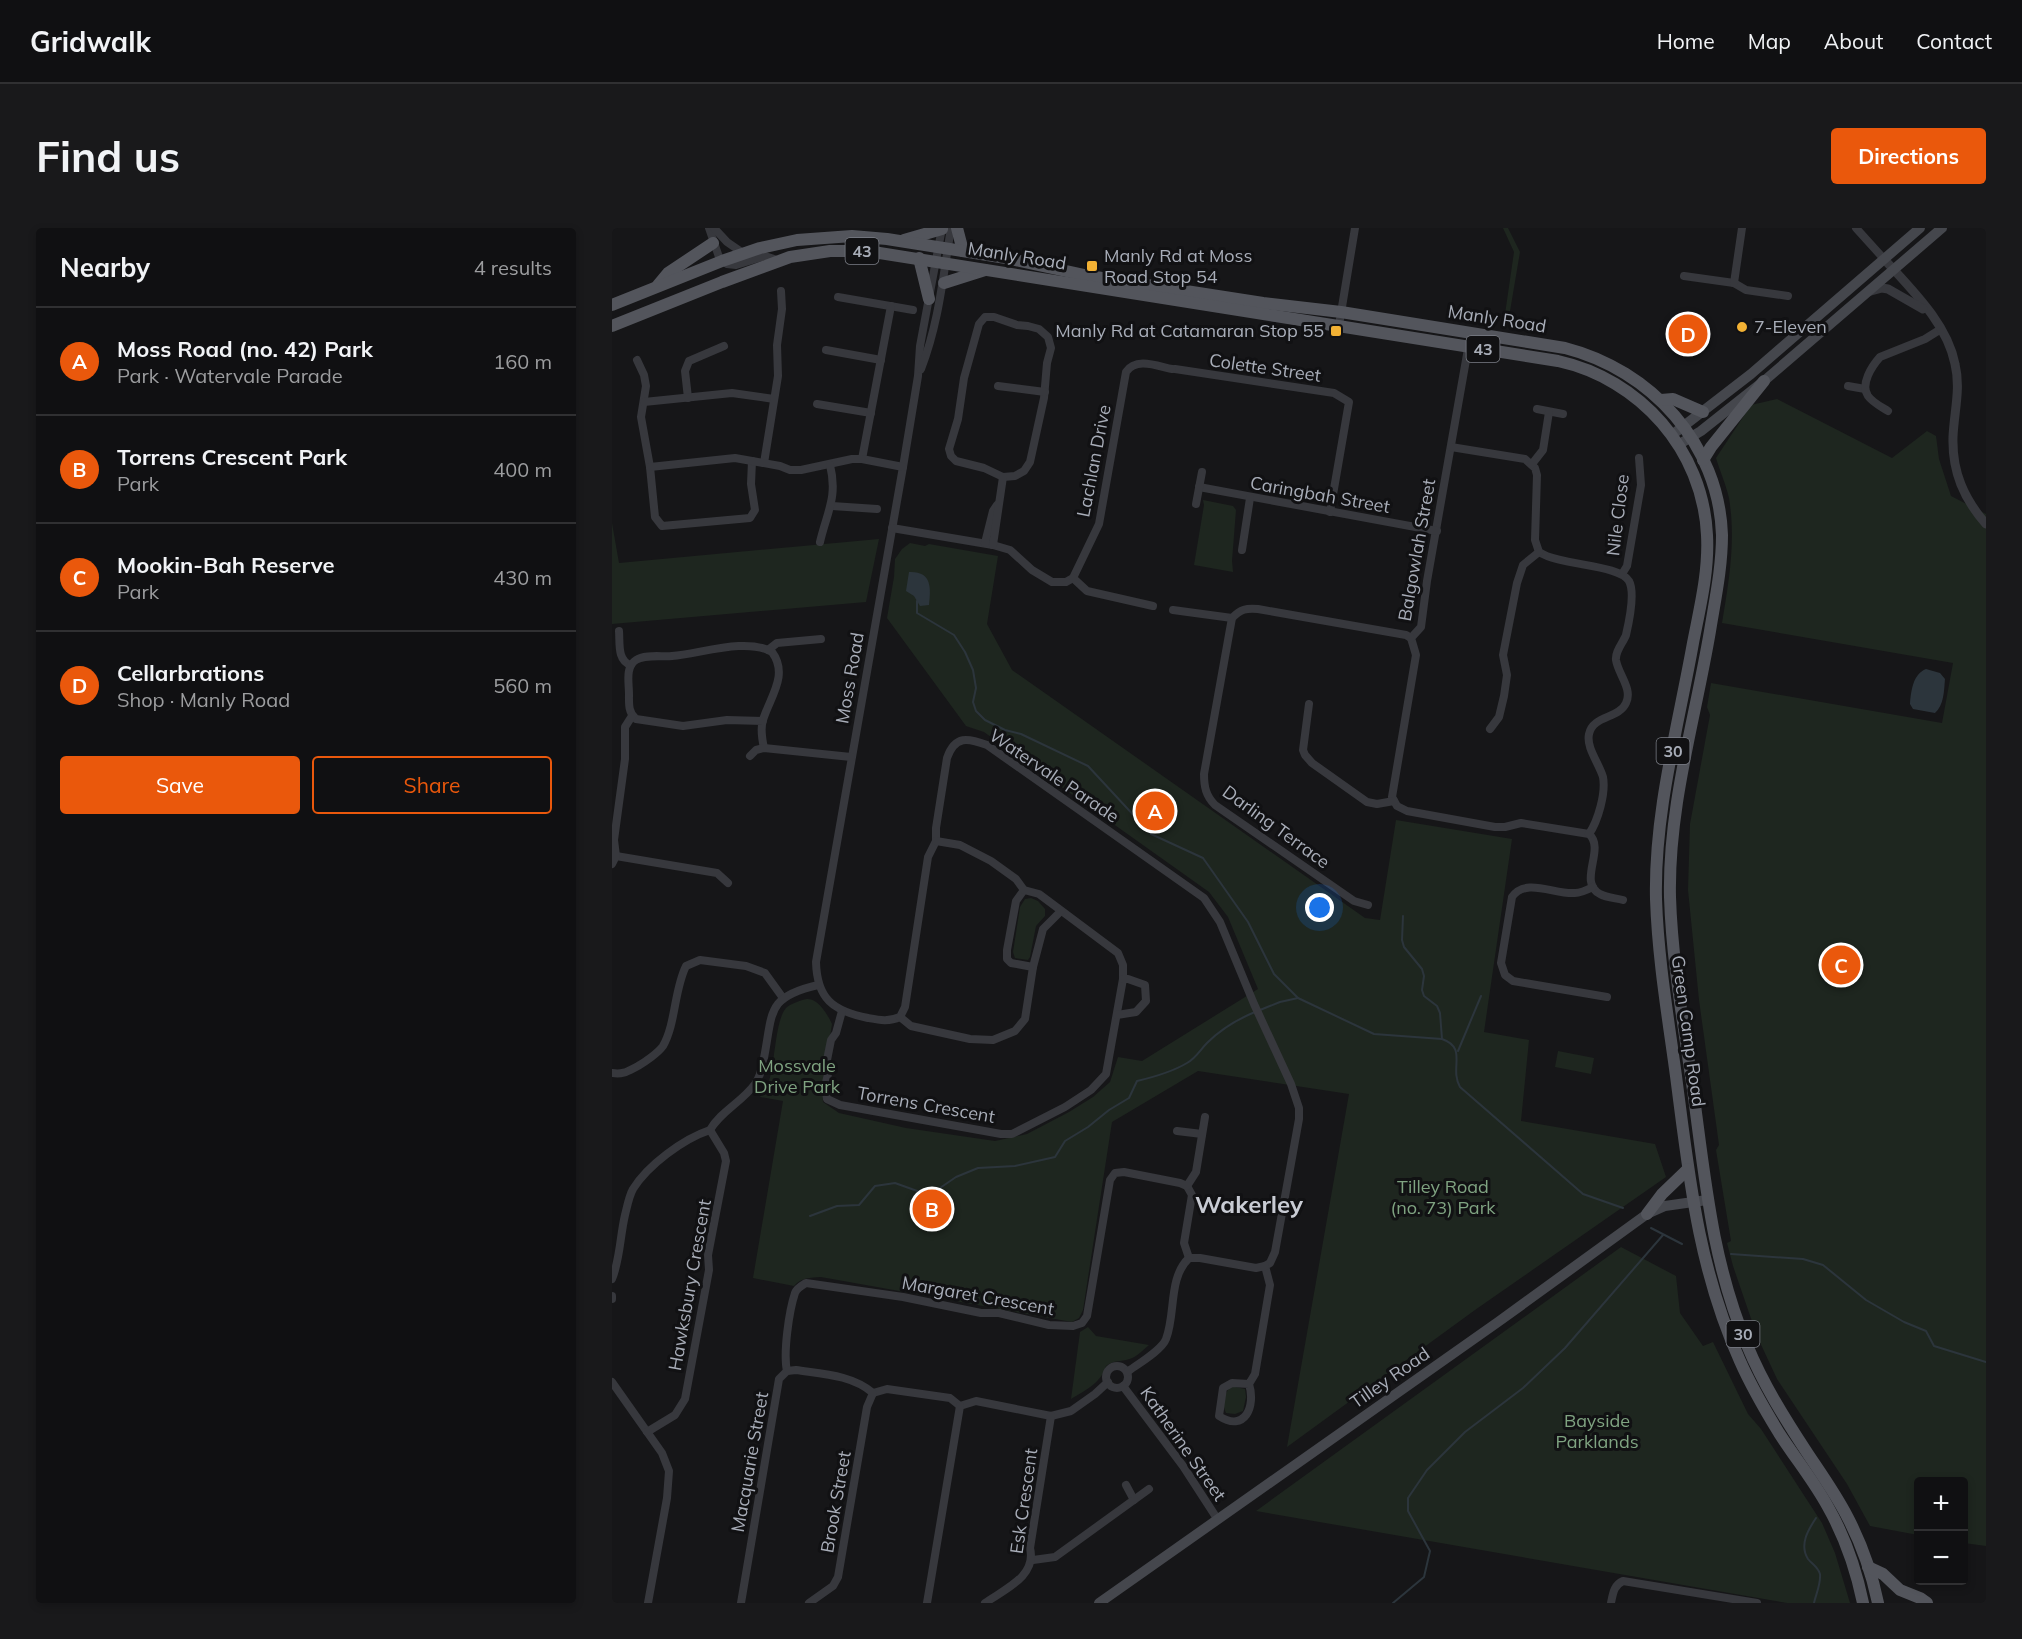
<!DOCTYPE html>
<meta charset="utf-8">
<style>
:root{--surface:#101012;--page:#19191b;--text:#f1f3f6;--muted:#9c9d9f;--line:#303032;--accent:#ea580c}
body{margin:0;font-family:Mulish,sans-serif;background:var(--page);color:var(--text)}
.controls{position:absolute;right:18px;bottom:18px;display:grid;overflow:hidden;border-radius:6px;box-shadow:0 3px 9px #0003}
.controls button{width:54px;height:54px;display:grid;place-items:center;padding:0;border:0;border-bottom:2px solid var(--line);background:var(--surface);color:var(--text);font:30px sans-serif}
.you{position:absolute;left:708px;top:680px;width:21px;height:21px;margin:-15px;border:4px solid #fff;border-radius:50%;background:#1a73e8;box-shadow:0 0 0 9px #1a73e833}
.badge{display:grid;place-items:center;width:39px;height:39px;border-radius:50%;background:var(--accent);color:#fff;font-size:20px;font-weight:700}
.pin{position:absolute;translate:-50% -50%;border:3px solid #fff;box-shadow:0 2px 6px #0006}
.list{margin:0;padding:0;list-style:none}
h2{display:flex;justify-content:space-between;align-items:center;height:78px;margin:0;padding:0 24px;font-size:26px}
h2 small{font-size:20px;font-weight:400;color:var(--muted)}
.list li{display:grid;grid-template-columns:39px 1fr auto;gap:18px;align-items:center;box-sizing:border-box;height:108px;padding:0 24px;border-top:2px solid var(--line)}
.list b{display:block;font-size:22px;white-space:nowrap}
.list p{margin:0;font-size:20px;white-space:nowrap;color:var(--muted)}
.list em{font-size:20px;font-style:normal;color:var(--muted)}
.actions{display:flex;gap:12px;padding:18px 24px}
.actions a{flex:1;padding:14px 0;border:2px solid var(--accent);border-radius:6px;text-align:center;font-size:21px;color:var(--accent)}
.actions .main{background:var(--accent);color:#fff}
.map{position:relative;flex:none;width:1374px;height:1375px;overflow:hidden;border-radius:6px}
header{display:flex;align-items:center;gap:36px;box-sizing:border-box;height:84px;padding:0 30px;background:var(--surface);border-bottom:2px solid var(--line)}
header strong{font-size:28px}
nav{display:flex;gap:33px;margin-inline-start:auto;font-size:21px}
.intro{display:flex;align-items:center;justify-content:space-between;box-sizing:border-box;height:144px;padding:0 36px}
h1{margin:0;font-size:42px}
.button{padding:15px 27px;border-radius:6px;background:var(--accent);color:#fff;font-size:21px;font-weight:700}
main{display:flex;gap:36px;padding:0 36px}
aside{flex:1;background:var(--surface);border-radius:6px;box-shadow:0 3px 9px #0003}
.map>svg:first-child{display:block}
.green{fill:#1e261f}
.water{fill:#2c353c}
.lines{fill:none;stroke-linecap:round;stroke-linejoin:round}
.stream{stroke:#2c353c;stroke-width:2}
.minor{stroke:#37383d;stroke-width:8}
.tertiary{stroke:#37383d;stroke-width:9}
.secondary{stroke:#45474d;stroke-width:10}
.primary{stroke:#53555c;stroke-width:12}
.poi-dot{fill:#f2b134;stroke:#111113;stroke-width:2}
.labels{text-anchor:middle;stroke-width:6;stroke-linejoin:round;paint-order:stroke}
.shield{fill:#111113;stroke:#7b7e86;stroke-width:1.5}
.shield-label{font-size:16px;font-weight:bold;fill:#a8adb8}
.street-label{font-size:18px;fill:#a8adb8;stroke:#111113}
.poi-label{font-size:18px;fill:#a8adb8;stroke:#111113;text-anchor:start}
.park-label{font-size:18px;fill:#7fa381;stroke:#111113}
.district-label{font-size:24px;font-weight:bold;fill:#c9ccd4;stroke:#111113}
</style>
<header>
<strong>Gridwalk</strong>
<nav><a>Home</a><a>Map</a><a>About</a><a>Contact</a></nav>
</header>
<div class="intro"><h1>Find us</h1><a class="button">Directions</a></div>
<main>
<aside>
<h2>Nearby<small>4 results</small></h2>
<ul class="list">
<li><span class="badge">A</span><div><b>Moss Road (no. 42) Park</b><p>Park · Watervale Parade</p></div><em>160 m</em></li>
<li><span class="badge">B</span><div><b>Torrens Crescent Park</b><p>Park</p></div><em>400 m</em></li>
<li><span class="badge">C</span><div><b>Mookin-Bah Reserve</b><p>Park</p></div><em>430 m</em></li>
<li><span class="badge">D</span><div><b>Cellarbrations</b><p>Shop · Manly Road</p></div><em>560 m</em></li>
</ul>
<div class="actions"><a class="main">Save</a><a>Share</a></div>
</aside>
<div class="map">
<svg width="1374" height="1375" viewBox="0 0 1374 1375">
<rect width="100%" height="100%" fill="#161618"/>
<g class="green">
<path d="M891,0h5l12,24 -13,77 -4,-1 11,-76z"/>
<path d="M1165,171l115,59 35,-27 9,5 3,23 12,37 35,18v1032l-22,-3v-61h-46v53l-48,-9 -23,-42 -70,-105 -20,-43 -24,-70 -6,-23 4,-2 -15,-91 3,-5 -20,-145 -11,-110 2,-66 20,-109 -3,-8 4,-24 231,40 11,-60 -231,-40c7,-42 14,-82 7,-125 -3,-13 -9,-27 -13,-40l35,-53z"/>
<path d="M591,272l30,6 3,4 -4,51 1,11 -39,-7 10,-60z"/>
<path d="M0,295l7,40 260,-24 -13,63 -254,22z"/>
<path d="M298,315l15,3 4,-2 69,12 -11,68 25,46 353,248 15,2 16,-100 116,19 -28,193 45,8 -8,81 134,23 11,33 -191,133 -188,137 62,-353 -151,-23 -86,51 -29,188 -4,8 -7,4 -251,-45c-11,1 -19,0 -27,9l-41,-8 30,-177 -23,-4c3,-5 7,-11 9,-16 6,-17 6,-60 17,-73 4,-4 15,-8 21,-9 11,-1 21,16 25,25l-10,63 1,15 16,11 67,15 89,13 32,-7 42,-22 24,-15 17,-15 8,-25 24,4 116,-72 -30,-72 -19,-25 -225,-160 -18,-6 -79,-108 7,-41 1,-18 7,-10z"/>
<path d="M419,670l7,3 7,8v7l-9,10 -6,31 -2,3 -13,-2 -2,-6 7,-45 5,-8z"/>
<path d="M946,823l36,7 -3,16 -36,-7z"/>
<path d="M1009,1019l55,29 4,37 23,33 10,-4 35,72 13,15 61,94 13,30 15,50h-63l-531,-92z"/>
<path d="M476,1099l8,9 53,9c-7,6 -13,13 -23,15 -9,2 -11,0 -20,6 -5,17 -20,24 -35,33l9,-67z"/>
<path d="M619,1158l14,3 1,8 -3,14 -8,3 -9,-1c-5,-10 -2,-19 5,-27z"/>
</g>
<g class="water">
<path d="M297,344c23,-1 22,16 20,33l-9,1 -6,-10 -8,-5z"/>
<path d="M1314,441l14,4 5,6c-1,12 -1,26 -10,34l-22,-4 -3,-5c1,-13 3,-30 16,-35z"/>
</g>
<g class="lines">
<g class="stream">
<path d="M305,373v12l37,22 11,17 8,18 3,18 -3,14 3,9 9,9 20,10 16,4 67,32 63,68 52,24 45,64 26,52 24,24 76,36 68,5c26,9 7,29 18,48l123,107 40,14"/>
<path d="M791,688l-1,24 2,7 18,22 2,7 -2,14 2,6 13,10 3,7 2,26"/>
<path d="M648,782l20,-8 18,-4"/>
<path d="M846,823l23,-55"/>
<path d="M198,988l27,-10 22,-1 16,-19 20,-3 25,9 17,-2 19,-13 22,-9 37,-2 40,-9 10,-16 23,-14 21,-17 20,-12 8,-17c17,-4 35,-9 50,-18 9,-5 13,-13 20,-20 13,-13 31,-24 48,-31"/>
<path d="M1039,1000l31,16"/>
<path d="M1119,1026l72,5 20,6 43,35 38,22 22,9 8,15 52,16"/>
<path d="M781,1375l31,-26 6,-26 -22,-40v-13l19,-28 38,-38 58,-44 42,-40 98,-113"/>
<path d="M1202,1375c2,-9 7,-19 6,-29 -2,-7 -8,-10 -12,-15 -9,-14 0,-29 8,-41"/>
</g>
<g class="minor">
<path d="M97,0l10,29 8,7 9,1 29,-9 12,4"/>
<path d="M102,0l13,14 16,11"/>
<path d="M330,0l-22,118 -2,30 -15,91 -87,495c1,37 17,49 52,56 11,2 21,4 32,-1l5,-10 23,-150 8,-16v-13l11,-70c8,-23 21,-20 40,-13l217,153 16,24 34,82 37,80 8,24v11l-24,133 -5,11 -5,3 5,19 -15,89 -6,10c7,22 -4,49 -30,32l4,-28 9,-5 17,1"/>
<path d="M1244,0l28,31"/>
<path d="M1072,48l50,7 12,7 42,6"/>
<path d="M1122,55l8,-55"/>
<path d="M226,69l75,13"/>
<path d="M373,89h9l23,8 11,1 11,3 9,8 3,11 -4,15 -3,35 -14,64 -6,9 -9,5 -12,1 -19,-9 -28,-7 -5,-5 -2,-7 9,-30 6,-41 15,-54z"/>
<path d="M727,97l16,-97"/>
<path d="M857,115l-42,238 -6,46 -10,11 5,17 -24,142 5,9 10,5 88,16h10l16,-4 68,11c17,15 -12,48 11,60 7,4 16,4 23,6"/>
<path d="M214,122l55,10"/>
<path d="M25,132l7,15 2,11 -5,31 9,50 5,50 7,9 88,-8 5,-8 -4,-26 1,-23"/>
<path d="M309,141c18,-46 22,-93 30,-141"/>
<path d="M563,141l159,24 15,9 -19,110"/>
<path d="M386,158l47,6"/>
<path d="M1236,158l17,3"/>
<path d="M76,170l-3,-27 4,-10 35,-15"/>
<path d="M32,174l88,-9 42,6"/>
<path d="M205,176l54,9"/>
<path d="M925,181l26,5"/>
<path d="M1276,183c-6,-4 -15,-8 -20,-15 -8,-12 4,-30 12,-39l45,-18 16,-10"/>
<path d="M839,219l74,12 10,9 2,7 -2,65 4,12c21,14 80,12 90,29 6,11 0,41 -3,54 -3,8 -11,16 -10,25 2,14 17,29 10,43 -7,16 -33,12 -37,31 -3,14 10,29 14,43 3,16 -5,44 -14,57"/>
<path d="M250,231l29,-153"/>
<path d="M152,235l14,-87 -1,-31 5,-36 -1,-18"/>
<path d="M920,236l11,-14 6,-38"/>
<path d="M38,239l85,-9 45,8 10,4h11l51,-11h10l41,8"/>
<path d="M587,259l238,44"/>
<path d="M584,276l6,-32"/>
<path d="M220,278l45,3"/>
<path d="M280,300l101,17 17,5 22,20 20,12h14l7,-4 26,-54 27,-152c10,-15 31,-6 46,-3"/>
<path d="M208,314c7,-30 18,-45 10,-77"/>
<path d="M373,315l8,-32 4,-6"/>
<path d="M381,317l10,-68"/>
<path d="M630,322l8,-52"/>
<path d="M1010,346l5,-8 14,-81 -2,-27"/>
<path d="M461,350l14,13 66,15"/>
<path d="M561,382l59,8"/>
<path d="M7,403c1,12 -2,30 12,34"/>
<path d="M156,422l9,-7 44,-4"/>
<path d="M697,476l-6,46 2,5 7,8 55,39 10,2 17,-3"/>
<path d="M151,493l-36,-1 -44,6 -47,-7c-8,-6 -7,-16 -7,-25 0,-11 -4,-27 7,-34 9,-6 26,-3 36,-4 28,-2 74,-19 100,-4 17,23 -2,45 -9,68 -3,9 -1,19 1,28"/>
<path d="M878,501l9,-12 5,-21 3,-21 -4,-20 14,-72 6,-18 16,-13"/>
<path d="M138,528l6,-6 8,-2 87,9"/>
<path d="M4,628l101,17 11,10"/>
<path d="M0,636l4,-8 -2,-16 11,-81v-32l7,-11"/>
<path d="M981,659c-6,3 -12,6 -18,6 -20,2 -49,-16 -63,4l-11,66 4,12 8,6 94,16"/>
<path d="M412,662l-8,11 -9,49v9l4,4 22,4"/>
<path d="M756,677l-14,-4 -139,-96c-9,-9 -11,-18 -11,-31l28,-156c9,-9 14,-10 26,-9l148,26 5,3"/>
<path d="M230,783l-6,22 -5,7 -5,25 2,9 -3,13 2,12 13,6 161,29h11l53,-27 26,-17 15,-16 17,-95v-14l-5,-12 -79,-59 -15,-4 -8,-11 -25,-18 -31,-16 -24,-4"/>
<path d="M505,787l19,-3 10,-11 -1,-16 -17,-6h-5"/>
<path d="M288,789l11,9 59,13 23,1 22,-9 10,-12 8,-52 10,-38 18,-18"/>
<path d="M0,845c11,2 16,-2 26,-7 7,-4 20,-13 25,-20 13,-23 11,-56 23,-80l14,-6 46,6 19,7 18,25"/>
<path d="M565,903l25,3"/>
<path d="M575,958l5,9 -8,48 5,15"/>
<path d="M0,1051c8,-19 8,-43 13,-64 2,-8 4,-19 8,-26 15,-24 50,-50 77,-59 11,-19 32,-28 45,-46 6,-8 7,-17 9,-26 9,-46 2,-61 54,-73"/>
<path d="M0,1068v3"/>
<circle cx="505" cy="1149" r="11"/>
<path d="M175,1143c-4,-18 2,-60 8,-78 2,-5 6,-7 11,-10l97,14 78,16h18l50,12 24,1 9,-3 5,-7 23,-136 5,-7 9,-1 56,11 7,3 9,-14 9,-55"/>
<path d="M515,1144c11,-8 35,-22 39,-33 10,-26 2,-61 23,-81h11l56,10 9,-2"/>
<path d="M0,1154l50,71 7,18 -2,27 -19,105"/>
<path d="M511,1158l60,80 35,54"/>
<path d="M261,1165l14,-4 63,9 10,8 16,-5 75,15 20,-5 24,-17 13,-12"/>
<path d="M35,1204l28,-17 10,-16 24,-129 -1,-15 18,-94 -2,-8 -14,-23"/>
<path d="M514,1257l8,15"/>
<path d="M421,1332l22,-3 94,-68"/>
<path d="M129,1375l38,-224 8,-8 9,-1c27,4 56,5 77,23l-6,14 -29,170 -5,9 -24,17"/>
<path d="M315,1375l33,-197"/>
<path d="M373,1375c20,-14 52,-27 45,-55l21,-132"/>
<path d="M999,1375c2,-10 3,-18 12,-22l134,22"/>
</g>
<g class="tertiary">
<path d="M1272,31c27,30 63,64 71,105 6,25 -1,48 -2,73 -1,35 11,62 33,87"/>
<path d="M1259,63l11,-3 6,1 35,20"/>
</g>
<g class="secondary">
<path d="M1060,207l79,-61 169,-146"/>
<path d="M1066,217l23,-14 63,-50 178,-153"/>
<path d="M487,1375l399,-281 149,-108 18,-8 42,-6"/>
</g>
<g class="primary">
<path d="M345,0l6,23"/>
<path d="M292,12l38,-11"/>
<path d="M307,30l10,41"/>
<path d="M332,55l41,-13"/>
<path d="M46,57l10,-12 45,-30"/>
<path d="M0,77l110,-44 38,-13 37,-8 55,-4 35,3 119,19 83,18 174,27 78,9 224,36c86,22 154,96 157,187 0,33 -7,65 -12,96 -15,89 -42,176 -40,266 2,65 14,129 23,193 12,88 19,172 54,255 16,39 38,74 61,109 14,21 29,42 40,64 14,27 24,56 30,85"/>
<path d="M0,98l110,-44 68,-25 40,-6h37l691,110c82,18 145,89 149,174 2,36 -7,72 -14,108 -15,84 -39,170 -37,256 2,60 12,118 20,177 13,100 22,192 64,285 11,25 25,49 39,72 16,25 35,48 49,74 17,30 28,62 35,96"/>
<path d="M1049,172l12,-1 30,13"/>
<path d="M1091,232l8,-13 53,-66"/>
<path d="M1035,986l15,-20 26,-25"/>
<path d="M1256,1339l15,7 17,16 20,8 7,5"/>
</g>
</g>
<g class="poi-dot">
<rect x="474" y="32" width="12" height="12" rx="3"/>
<circle cx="1130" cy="99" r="6"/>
<rect x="718" y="97" width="12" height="12" rx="3"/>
</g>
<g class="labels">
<g class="shield">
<rect x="233.5" y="10" width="33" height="26" rx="4.5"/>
<rect x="854.5" y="108" width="33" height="26" rx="4.5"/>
<rect x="1044.5" y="510" width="33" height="26" rx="4.5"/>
<rect x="1114.5" y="1093" width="33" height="26" rx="4.5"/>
</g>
<g class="shield-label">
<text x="250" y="29">43</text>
<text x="871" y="127">43</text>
<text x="1061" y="529">30</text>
<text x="1131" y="1112">30</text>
</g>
<g class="street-label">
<text transform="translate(405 28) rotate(9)" y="6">Manly Road</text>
<text transform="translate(885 91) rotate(9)" y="6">Manly Road</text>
<text transform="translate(653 140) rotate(8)" y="6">Colette Street</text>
<text transform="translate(482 233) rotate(-79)" y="6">Lachlan Drive</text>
<text transform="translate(708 267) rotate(10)" y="6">Caringbah Street</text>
<text transform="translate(1006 287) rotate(-83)" y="6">Nile Close</text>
<text transform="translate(805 322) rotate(-80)" y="6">Balgowlah Street</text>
<text transform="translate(238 450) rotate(-80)" y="6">Moss Road</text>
<text transform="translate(442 548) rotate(34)" y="6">Watervale Parade</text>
<text transform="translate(664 599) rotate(36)" y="6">Darling Terrace</text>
<text transform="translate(1076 803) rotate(82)" y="6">Green Camp Road</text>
<text transform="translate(314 877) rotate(10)" y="6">Torrens Crescent</text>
<text transform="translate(78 1057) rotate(-80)" y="6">Hawksbury Crescent</text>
<text transform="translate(366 1068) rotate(10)" y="6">Margaret Crescent</text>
<text transform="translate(778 1150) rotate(-35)" y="6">Tilley Road</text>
<text transform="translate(571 1216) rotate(55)" y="6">Katherine Street</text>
<text transform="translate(138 1234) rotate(-80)" y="6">Macquarie Street</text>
<text transform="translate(412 1273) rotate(-82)" y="6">Esk Crescent</text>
<text transform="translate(224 1274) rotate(-80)" y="6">Brook Street</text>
</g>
<g class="poi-label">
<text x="492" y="34">Manly Rd at Moss<tspan x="492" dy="21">Road Stop 54</tspan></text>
<text x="1142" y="105">7-Eleven</text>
<text x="712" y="109" text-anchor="end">Manly Rd at Catamaran Stop 55</text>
</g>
<g class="park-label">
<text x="185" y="844">Mossvale<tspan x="185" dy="21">Drive Park</tspan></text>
<text x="831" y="965">Tilley Road<tspan x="831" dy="21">(no. 73) Park</tspan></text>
<text x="985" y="1199">Bayside<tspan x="985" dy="21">Parklands</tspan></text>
</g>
<g class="district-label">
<text x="637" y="985">Wakerley</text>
</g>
</g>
</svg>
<div class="controls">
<button>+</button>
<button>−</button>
</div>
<div class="you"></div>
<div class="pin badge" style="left:543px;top:583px">A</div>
<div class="pin badge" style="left:320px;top:981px">B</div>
<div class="pin badge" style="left:1229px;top:737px">C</div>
<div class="pin badge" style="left:1076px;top:106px">D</div>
</div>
</main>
